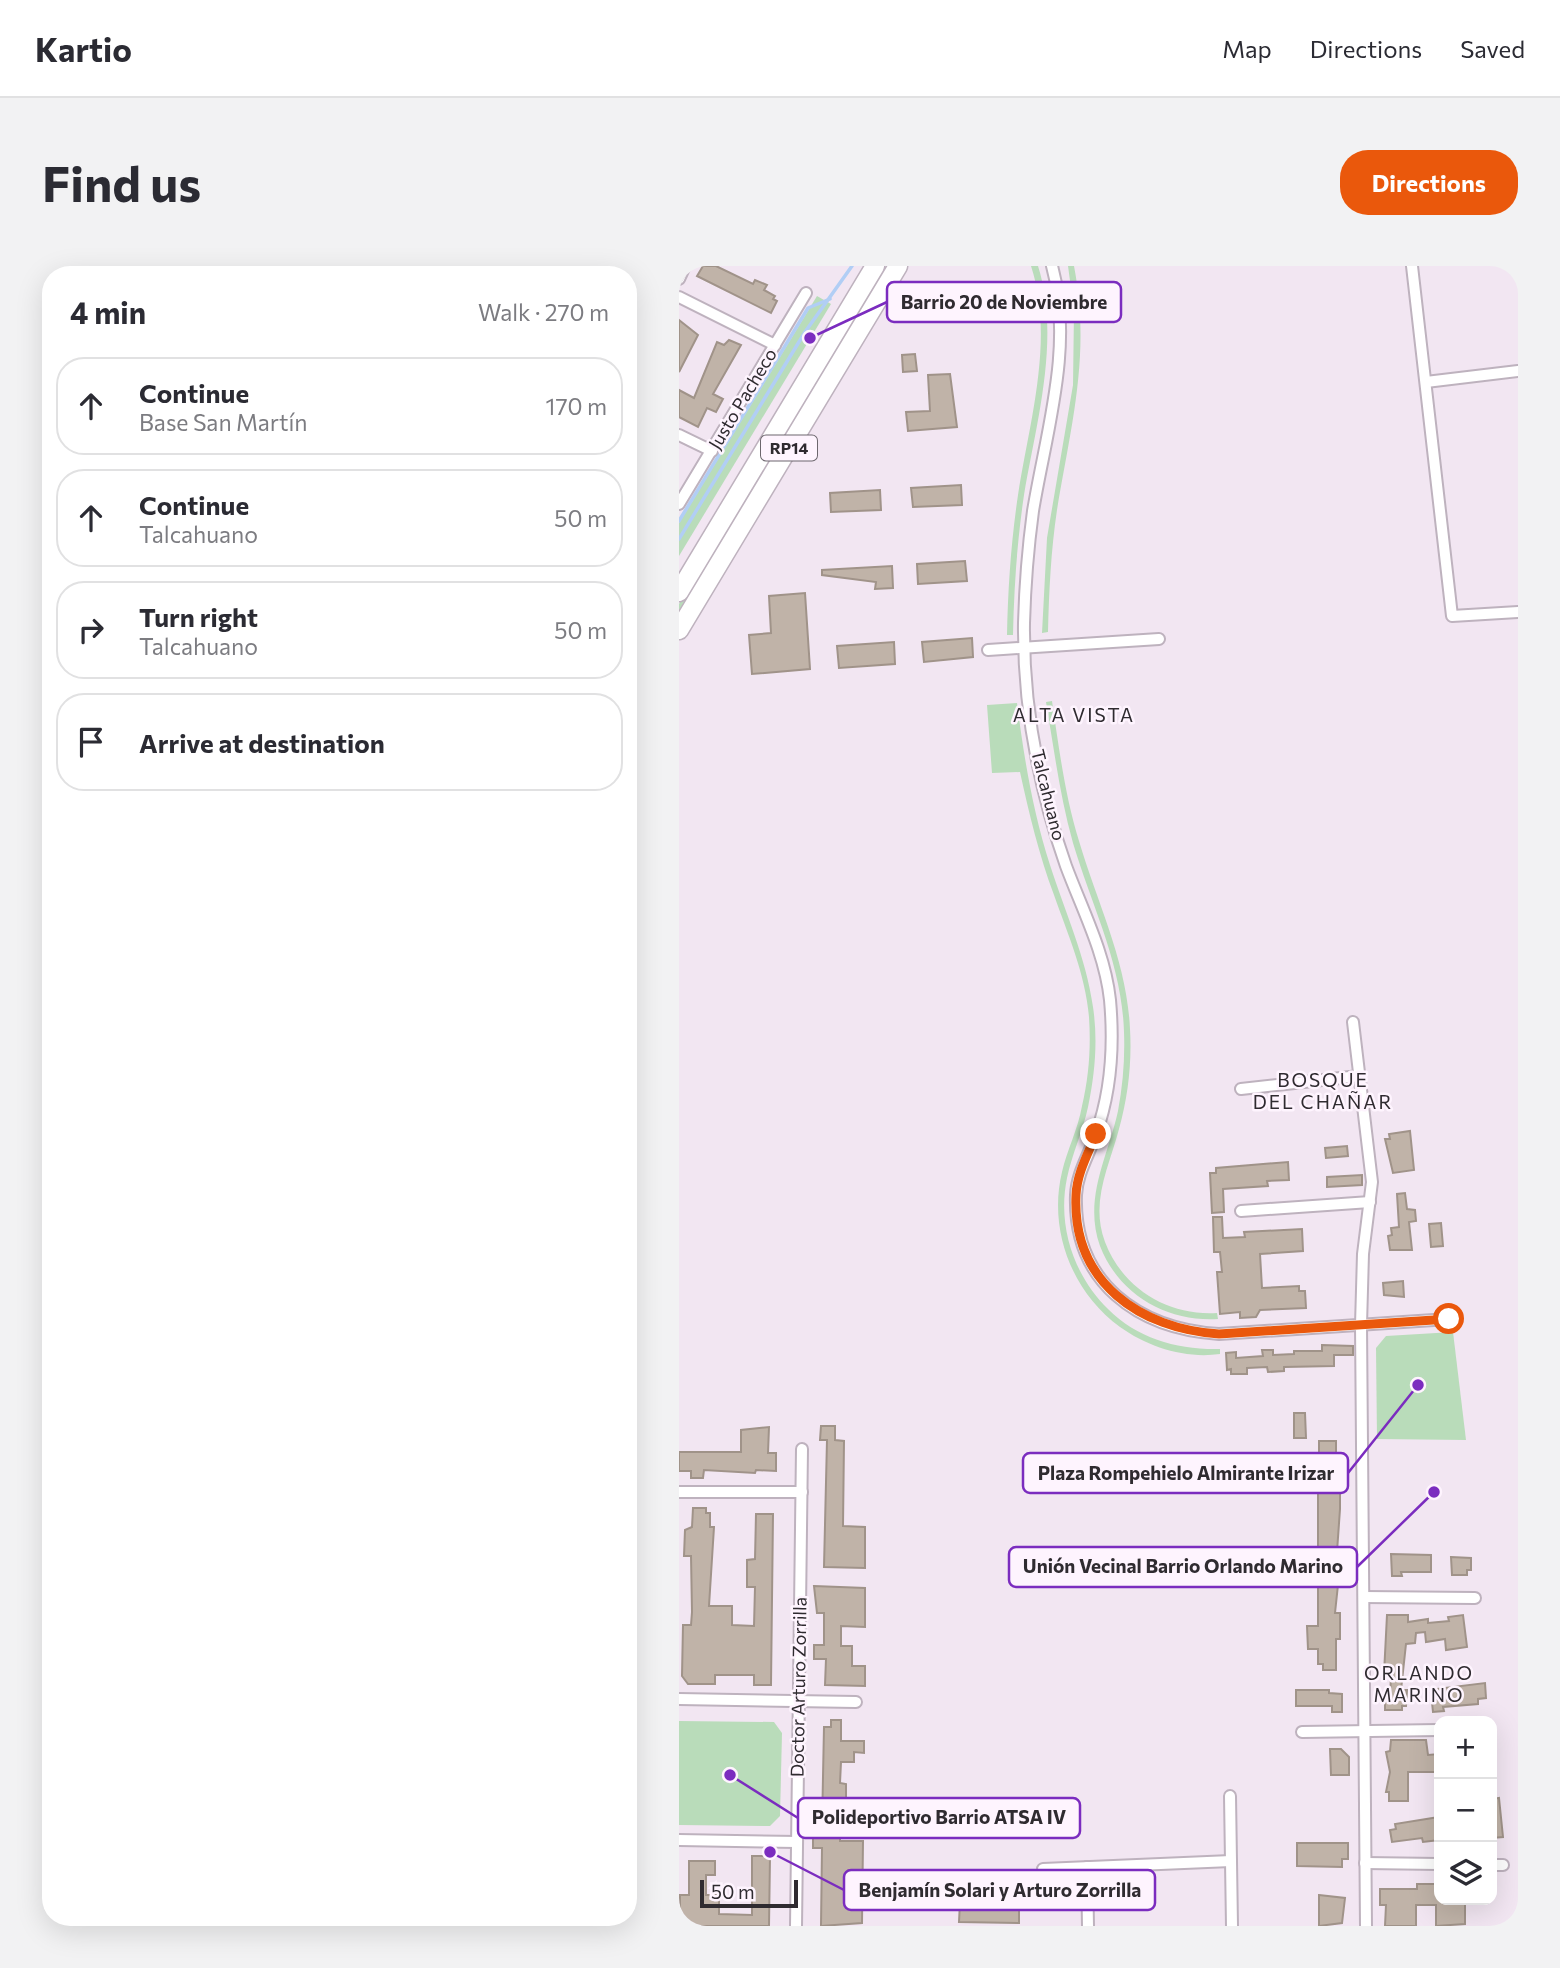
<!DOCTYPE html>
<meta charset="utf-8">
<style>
:root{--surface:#fff;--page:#f2f2f3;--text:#2b2b33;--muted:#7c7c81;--line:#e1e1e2;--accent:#ea580c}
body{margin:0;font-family:Commissioner,sans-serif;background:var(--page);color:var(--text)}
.controls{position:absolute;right:21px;bottom:21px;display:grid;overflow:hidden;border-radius:14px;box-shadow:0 7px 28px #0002}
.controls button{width:63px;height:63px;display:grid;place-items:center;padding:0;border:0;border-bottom:2px solid var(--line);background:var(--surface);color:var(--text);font:35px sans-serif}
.scale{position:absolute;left:21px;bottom:18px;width:98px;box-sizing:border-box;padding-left:7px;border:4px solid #2f2b30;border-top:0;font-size:19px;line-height:24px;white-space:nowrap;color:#2f2b30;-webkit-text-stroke:5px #fef4fe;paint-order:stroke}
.stop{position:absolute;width:21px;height:21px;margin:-16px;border:5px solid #ea580c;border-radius:50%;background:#fff}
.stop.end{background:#ea580c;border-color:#fff;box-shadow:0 2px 7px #0008}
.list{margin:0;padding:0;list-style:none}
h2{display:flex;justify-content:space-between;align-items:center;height:91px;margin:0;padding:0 28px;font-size:30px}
h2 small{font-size:23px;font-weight:400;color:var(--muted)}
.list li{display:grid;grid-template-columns:46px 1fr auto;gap:21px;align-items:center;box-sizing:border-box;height:98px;margin:0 14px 14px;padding:0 14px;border:2px solid var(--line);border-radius:28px}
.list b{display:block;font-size:26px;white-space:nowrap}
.list p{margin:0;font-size:23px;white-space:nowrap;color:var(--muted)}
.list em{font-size:23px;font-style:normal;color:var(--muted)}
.icon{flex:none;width:38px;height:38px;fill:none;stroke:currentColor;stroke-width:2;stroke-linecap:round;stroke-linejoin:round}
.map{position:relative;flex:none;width:839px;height:1660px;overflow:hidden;border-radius:28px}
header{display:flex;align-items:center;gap:42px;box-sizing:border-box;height:98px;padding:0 35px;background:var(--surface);border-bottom:2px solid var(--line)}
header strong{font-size:33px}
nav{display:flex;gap:38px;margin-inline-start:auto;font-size:24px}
.intro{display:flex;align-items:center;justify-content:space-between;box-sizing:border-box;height:168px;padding:0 42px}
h1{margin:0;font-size:49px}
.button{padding:18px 32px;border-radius:28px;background:var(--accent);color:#fff;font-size:24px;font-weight:700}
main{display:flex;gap:42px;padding:0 42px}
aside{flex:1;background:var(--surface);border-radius:28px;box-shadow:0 7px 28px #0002}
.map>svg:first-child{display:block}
.green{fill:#b9dcba}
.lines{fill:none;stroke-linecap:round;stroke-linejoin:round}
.stream{stroke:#b1cef5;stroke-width:3.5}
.building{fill:#c0b3a8;stroke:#a09389;stroke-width:2}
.minor-casing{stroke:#beb2be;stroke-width:14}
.primary-casing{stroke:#beb2be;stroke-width:21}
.minor{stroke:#fff;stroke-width:10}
.primary{stroke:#fff;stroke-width:18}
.route{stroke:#ea580c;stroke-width:9}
.labels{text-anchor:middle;stroke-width:5;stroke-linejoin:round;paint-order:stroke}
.shield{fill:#fef4fe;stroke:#6d676e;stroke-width:2}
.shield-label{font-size:16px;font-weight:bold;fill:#2f2b30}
.street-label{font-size:18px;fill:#2f2b30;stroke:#fef4fe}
.neighbourhood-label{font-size:19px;letter-spacing:2px;fill:#2f2b30;stroke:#fef4fe}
.leader{fill:none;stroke:#7b2cbf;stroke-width:2.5}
.callout-dot{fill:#7b2cbf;stroke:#fef4fe;stroke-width:2.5}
.callout{fill:#fef4fe;stroke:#7b2cbf;stroke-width:2.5}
.callout-label{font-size:19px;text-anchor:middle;font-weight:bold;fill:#2f2b30}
</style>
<header>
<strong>Kartio</strong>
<nav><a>Map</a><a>Directions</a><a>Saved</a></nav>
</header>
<div class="intro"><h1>Find us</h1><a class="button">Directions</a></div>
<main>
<aside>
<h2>4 min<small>Walk · 270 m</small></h2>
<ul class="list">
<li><svg class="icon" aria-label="ahead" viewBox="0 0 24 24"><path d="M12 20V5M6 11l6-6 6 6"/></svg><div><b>Continue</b><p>Base San Martín</p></div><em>170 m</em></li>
<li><svg class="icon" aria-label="ahead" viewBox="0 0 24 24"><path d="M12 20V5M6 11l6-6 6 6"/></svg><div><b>Continue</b><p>Talcahuano</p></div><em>50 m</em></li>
<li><svg class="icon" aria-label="right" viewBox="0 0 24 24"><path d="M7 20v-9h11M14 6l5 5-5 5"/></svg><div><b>Turn right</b><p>Talcahuano</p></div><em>50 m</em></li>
<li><svg class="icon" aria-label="arrive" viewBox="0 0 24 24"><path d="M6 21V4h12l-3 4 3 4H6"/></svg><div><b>Arrive at destination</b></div></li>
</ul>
</aside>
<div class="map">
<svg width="839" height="1660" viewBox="0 0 839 1660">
<rect width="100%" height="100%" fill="#f2e6f2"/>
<g class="green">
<path d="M352,0h7c23,72 -2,158 -14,229 -7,47 -10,93 -11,140h-6c1,-47 4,-93 11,-140 11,-72 37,-156 13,-229z"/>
<path d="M389,0h6c17,88 -3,159 -17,244 -6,40 -8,81 -9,122l-6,1 5,-95 26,-153 1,-75z"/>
<path d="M138,30l14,8 -152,252v-33z"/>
<path d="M150,89l6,3 -156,259v-13z"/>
<path d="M373,435c7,47 13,95 27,140 19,64 48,121 51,188 2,34 -2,68 -11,100 -10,38 -29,73 -14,113 18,47 63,74 112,71l1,6c-51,3 -99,-24 -118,-73 -17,-48 8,-89 18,-135 5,-26 7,-53 6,-79 -2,-68 -32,-125 -51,-189 -13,-46 -19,-94 -27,-141z"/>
<path d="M338,437c7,55 16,109 33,162 15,47 36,92 43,142 5,33 2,67 -5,100 -5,24 -16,47 -21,71 -10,48 7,98 41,131 30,30 70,41 112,40v5c-35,5 -72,-7 -100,-27 -48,-35 -72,-97 -58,-155 5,-22 16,-43 20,-66 7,-29 9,-59 7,-89 -4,-44 -21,-82 -35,-122 -15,-40 -25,-82 -34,-123l-28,1 -5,-68z"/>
<path d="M774,1066l13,108 -89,-1 -1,-91 10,-12z"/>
<path d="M0,1455l95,1 8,11 -2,83 -10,10 -91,-1z"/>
</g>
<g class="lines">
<g class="stream">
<path d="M0,255l129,-213 22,-9"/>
<path d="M0,273l126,-207 47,-66"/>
</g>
</g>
<g class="building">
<path d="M24,0h13l37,18 2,-4 12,5 -3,5 11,6 -2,3 4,2 -6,12 -74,-37z"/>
<path d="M0,54l19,15 -19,37z"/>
<path d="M50,74l12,5 -28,49 10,5 -7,13 -9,-4 -9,19 -19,-10v-27l15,8 23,-56 7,3z"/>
<path d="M236,88l2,17 -14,1 -1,-17z"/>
<path d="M271,108l7,53 -49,4 -2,-19 24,-1 -2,-36z"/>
<path d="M282,219l1,20 -49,2 -2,-19z"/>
<path d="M201,224l1,20 -50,2 -1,-19z"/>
<path d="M286,295l2,20 -49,3 -1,-20z"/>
<path d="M213,300l1,22 -18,1 1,-7 -54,-7v-5z"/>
<path d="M126,327l5,76 -58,5 -3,-39 22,-2 -2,-37z"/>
<path d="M293,372l1,19 -49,5 -2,-20z"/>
<path d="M215,376l1,22 -56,4 -2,-22z"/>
<path d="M731,865l4,39 -21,3 -8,-34h5l-1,-5z"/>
<path d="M668,880l1,10 -22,2 -1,-10z"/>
<path d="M609,896l1,18 -22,1 1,5 -45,3 1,23 -12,1 -2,-40h6v-5z"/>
<path d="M683,909v10l-35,2v-10z"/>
<path d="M726,927l2,16 8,1 1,11 -7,1 3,28h-22l-2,-14 4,-1 -1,-7 8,-1 -2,-33z"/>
<path d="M534,951h9l1,21 22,-1 -1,-5 58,-3 1,22 -43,3 2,34 37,-2v5h6l1,17 -46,2 -4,7 -16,1v-6l-20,2 -3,-42h5l-2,-20h-6z"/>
<path d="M762,957l2,23 -12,1 -2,-23z"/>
<path d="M724,1015l1,16 -20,-2 -1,-12z"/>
<path d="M643,1079l31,1v9h-19v11l-50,1v4l-16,1 -1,-5 -20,1v6h-16v-5l-4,1 -1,-17 10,-1v6l27,-2 -1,-6h11v5l21,-1v-3h28z"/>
<path d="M615,1147h11l1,25h-12z"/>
<path d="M142,1160h14v14l9,1 -1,85 22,1v41l-41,-1 3,-127h-7z"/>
<path d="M90,1161l-1,26h8v18l-20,-1 -1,3 -51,-3 -1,8h-12v-7h-12v-19h62v-22z"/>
<path d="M640,1175h17v47h4v21l-4,57h4l-5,47h5v26h-4v31h-13v-6h-5v-15h-10l-1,-23h11v-141h-23v-13h24z"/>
<path d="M14,1242h13v5h4v14h4l-5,79h23v19l22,1 1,-39h-8v-27l8,-1 1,-45h17l-2,171h-17v-10h-39v9h-27l-6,-8 1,-51h8l1,-13 -1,-56h-7l1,-26 7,-3z"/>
<path d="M712,1288l40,1v17h-30l1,4h-10z"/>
<path d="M772,1291l20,1v12h-4v5h-15z"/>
<path d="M135,1320l51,2v39l-24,-1v20h11v20h13v20l-40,-1 1,-26h-12v-14h10v-32h-7z"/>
<path d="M708,1349h21v7l20,-3v4l21,-2 -1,-4 15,-2 4,32 -21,3 -1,-11 -19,3 -1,-10 -9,1 -1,10 -9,1 -5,46h6l-1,16h-4v4h-17v-10h5l1,-26h-7z"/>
<path d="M806,1417l1,15 -8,1v5l-35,3 1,4 -11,1 -2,-19h6l-1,-4z"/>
<path d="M617,1424h33v3l13,1v18h-10v-6h-36z"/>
<path d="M152,1454h10v21h23v12l-10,-1v10h-13l-1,21 6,1v14h-6v43h23l-1,82 -41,3 1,-78h-9v-21h9l2,-100h7z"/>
<path d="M712,1474h35l2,15 11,-1v18h-31v29h-19v-9h-3l4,-20 -4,-20 4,-1z"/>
<path d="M651,1483h11l8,8v18h-18z"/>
<path d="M820,1532l4,39 -11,1v-39z"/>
<path d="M760,1551v23l-16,2 -1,-4 -30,4 -2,-12 6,-1 -1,-5z"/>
<path d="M618,1577h51v16h-6v8l-45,-1z"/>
<path d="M73,1590h18l-1,70h-89v-31h9v-34h26v14h-9v20h13v19l33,1z"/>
<path d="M738,1618h19l3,16h26v24l-29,2v-21h-20v21h-31l1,-21h-6v-16h37z"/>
<path d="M640,1629l26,3 -3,25 -23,3z"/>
<path d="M281,1636l59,1v20l-60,-1z"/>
</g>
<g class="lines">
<g class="minor-casing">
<g id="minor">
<path d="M373,0c22,80 -6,166 -19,245 -5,37 -8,75 -9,112 -1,82 15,166 42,243 16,43 39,87 44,134 4,44 1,92 -14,134 -7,21 -19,39 -20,61 -3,88 63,134 143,139l230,-15"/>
<path d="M733,0l40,350 66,-4"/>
<path d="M0,13l6,-13"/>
<path d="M0,31l96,48"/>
<path d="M747,116l92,-11"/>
<path d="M0,169l33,16"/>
<path d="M0,238l127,-211"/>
<path d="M309,384l171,-11"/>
<path d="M674,756l19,160 -9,72 -2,71 5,601"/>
<path d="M562,823l118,-13"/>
<path d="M562,945l129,-9"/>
<path d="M0,1226h123"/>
<path d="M685,1331l111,1"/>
<path d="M0,1433l177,3"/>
<path d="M623,1466l137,-2"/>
<path d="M551,1530l2,130"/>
<path d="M0,1574l118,2"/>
<path d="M686,1597l74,1"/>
<path d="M813,1599h11"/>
<path d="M408,1601l1,59"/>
<path d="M364,1603l188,-8"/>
<path d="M117,1660l6,-477"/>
</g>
</g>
<g class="primary-casing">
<g id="primary">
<path d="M0,326l196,-326"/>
<path d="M0,364l219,-364"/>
</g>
</g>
<use href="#minor" class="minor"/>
<use href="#primary" class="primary"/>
</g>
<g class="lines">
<path class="route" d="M417,868c-8,20 -19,39 -20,61 -4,87 64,134 143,139l230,-15"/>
</g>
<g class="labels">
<rect class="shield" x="82" y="169.5" width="56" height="25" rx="5"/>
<g class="shield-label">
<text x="110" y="188">RP14</text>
</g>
<g class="street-label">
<text transform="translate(64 133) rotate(-59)" y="6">Justo Pacheco</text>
<text transform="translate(369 529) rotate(76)" y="6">Talcahuano</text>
<text transform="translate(120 1421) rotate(-89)" y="6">Doctor Arturo Zorrilla</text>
</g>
<g class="neighbourhood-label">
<text x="395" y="456">ALTA VISTA</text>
<text x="644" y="821">BOSQUE<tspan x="644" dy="22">DEL CHAÑAR</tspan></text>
<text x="740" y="1414">ORLANDO<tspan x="740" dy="22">MARINO</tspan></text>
</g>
</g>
<path class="leader" d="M131 72L208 36M739 1119L669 1207M755 1226L678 1301M51 1509L119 1552M91 1586L165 1624"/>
<g class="callout-dot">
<circle cx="131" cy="72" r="7"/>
<circle cx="739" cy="1119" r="7"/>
<circle cx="755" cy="1226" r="7"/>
<circle cx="51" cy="1509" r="7"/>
<circle cx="91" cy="1586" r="7"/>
</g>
<g class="callout">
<rect x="208" y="16" width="234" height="40" rx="7"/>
<rect x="344" y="1187" width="325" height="40" rx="7"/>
<rect x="330" y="1281" width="348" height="40" rx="7"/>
<rect x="119" y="1532" width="282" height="40" rx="7"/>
<rect x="165" y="1604" width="311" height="40" rx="7"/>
</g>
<g class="callout-label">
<text x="325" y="43">Barrio 20 de Noviembre</text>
<text x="507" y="1214">Plaza Rompehielo Almirante Irizar</text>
<text x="504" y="1307">Unión Vecinal Barrio Orlando Marino</text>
<text x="260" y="1558">Polideportivo Barrio ATSA IV</text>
<text x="321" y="1631">Benjamín Solari y Arturo Zorrilla</text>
</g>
</svg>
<div class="controls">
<button>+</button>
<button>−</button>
<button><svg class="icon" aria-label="layers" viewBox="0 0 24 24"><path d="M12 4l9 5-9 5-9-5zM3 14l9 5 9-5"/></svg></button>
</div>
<div class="scale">50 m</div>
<div class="stop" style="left:770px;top:1053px"></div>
<div class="stop end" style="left:417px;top:868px"></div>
</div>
</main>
